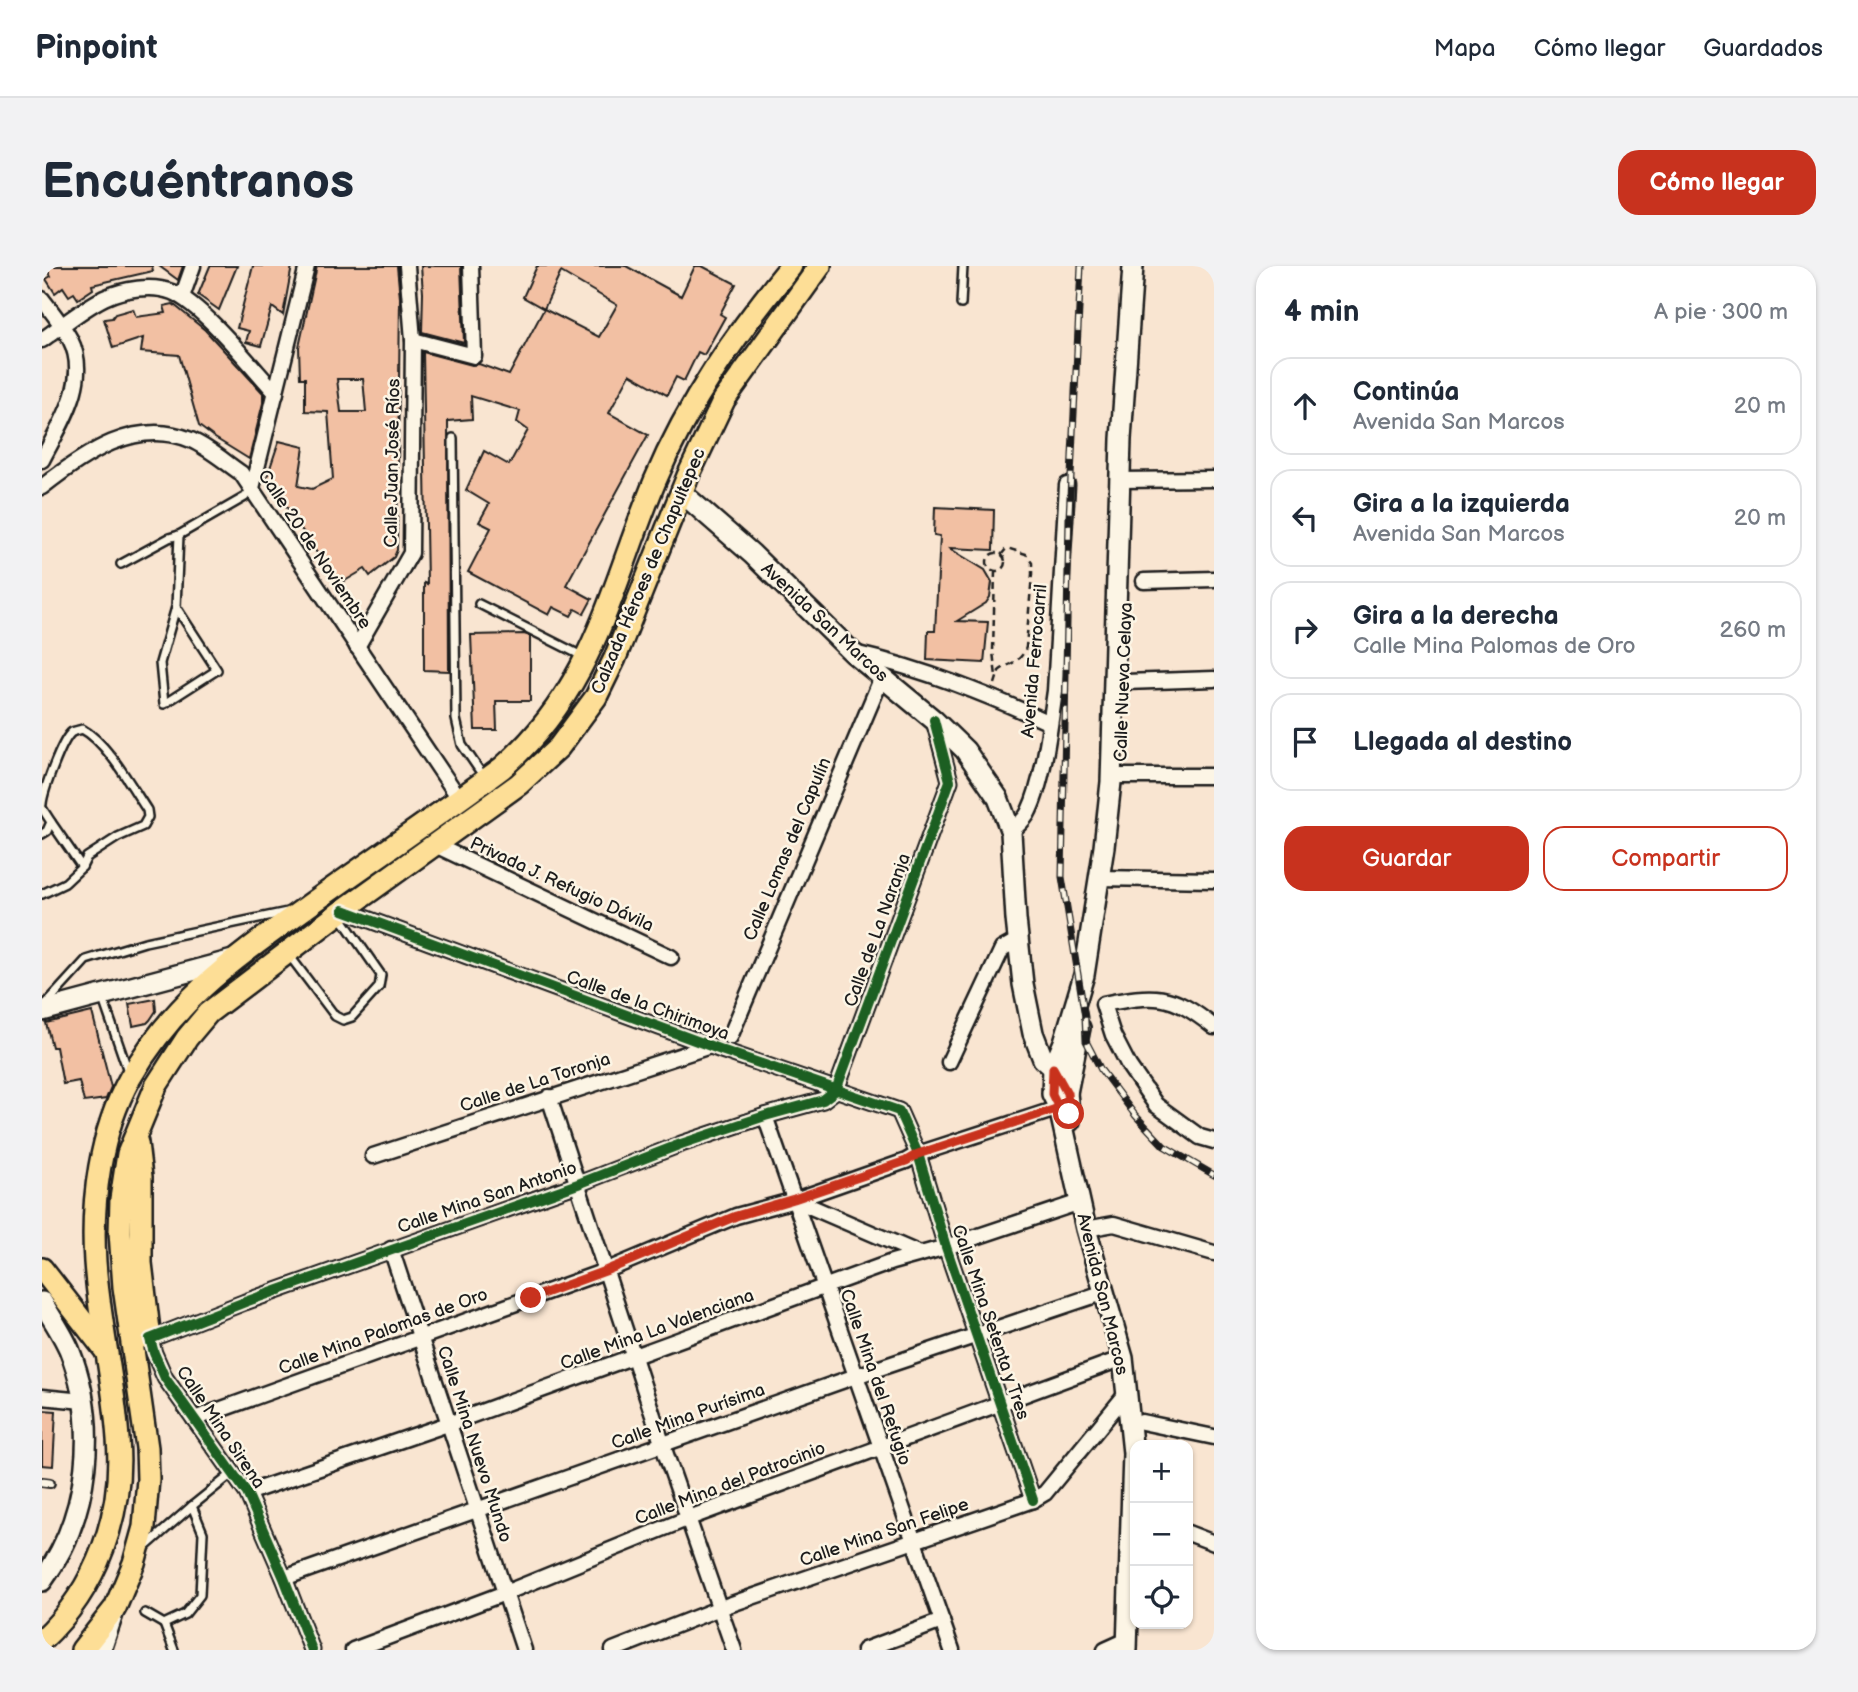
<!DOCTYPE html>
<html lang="es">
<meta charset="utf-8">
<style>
:root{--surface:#fff;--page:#f2f2f3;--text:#1f2937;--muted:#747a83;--line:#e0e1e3;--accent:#c8321e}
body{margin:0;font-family:"Balsamiq Sans",sans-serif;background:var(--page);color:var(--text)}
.controls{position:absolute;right:21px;bottom:21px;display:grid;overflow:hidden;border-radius:14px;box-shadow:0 2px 5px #0004}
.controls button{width:63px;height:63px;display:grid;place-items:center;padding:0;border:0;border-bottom:2px solid var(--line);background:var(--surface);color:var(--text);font:35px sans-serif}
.stop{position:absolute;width:21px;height:21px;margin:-16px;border:5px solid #c8321e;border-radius:50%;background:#fff}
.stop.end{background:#c8321e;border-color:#fff;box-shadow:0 2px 7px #0008}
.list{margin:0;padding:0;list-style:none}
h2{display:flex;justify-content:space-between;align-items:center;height:91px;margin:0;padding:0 28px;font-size:30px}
h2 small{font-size:23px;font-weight:400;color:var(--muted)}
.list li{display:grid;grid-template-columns:46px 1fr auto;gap:21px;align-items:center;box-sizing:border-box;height:98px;margin:0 14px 14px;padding:0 14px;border:2px solid var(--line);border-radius:21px}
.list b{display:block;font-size:26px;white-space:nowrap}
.list p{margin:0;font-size:23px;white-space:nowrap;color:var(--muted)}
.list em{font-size:23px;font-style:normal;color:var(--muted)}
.actions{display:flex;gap:14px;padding:21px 28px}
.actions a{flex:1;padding:16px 0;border:2px solid var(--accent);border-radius:21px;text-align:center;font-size:24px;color:var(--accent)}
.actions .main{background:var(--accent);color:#fff}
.icon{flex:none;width:38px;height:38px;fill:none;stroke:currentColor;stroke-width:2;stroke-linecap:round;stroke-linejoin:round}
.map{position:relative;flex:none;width:1172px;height:1384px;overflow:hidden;border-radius:21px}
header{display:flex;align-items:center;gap:42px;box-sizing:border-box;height:98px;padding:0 35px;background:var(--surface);border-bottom:2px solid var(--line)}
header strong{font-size:33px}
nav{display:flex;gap:38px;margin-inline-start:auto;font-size:24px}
.intro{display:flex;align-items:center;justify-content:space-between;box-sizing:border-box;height:168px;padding:0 42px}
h1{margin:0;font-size:49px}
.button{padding:18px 32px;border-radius:21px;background:var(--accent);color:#fff;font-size:24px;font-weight:700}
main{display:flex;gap:42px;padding:0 42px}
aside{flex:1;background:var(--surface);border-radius:21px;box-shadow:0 2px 5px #0004}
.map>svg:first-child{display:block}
.building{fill:#f2c0a3;stroke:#1c1c1c;stroke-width:2;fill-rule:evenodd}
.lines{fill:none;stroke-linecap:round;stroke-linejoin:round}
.lane-casing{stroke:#1c1c1c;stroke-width:12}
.street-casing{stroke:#1c1c1c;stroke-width:19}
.secondary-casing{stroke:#1c1c1c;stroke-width:24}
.primary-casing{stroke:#1c1c1c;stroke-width:26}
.path{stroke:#1c1c1c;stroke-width:2.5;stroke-dasharray:7 5;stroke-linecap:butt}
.lane{stroke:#fcf5e5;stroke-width:7}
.street{stroke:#fcf5e5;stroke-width:14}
.secondary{stroke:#fcf5e5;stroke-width:19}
.primary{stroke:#fdde96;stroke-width:21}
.rail-casing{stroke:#1c1c1c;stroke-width:7}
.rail{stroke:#fcf5e5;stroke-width:4.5;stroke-dasharray:13;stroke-linecap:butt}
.cycleway-casing{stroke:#fcf5e5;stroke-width:15}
.cycleway{stroke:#1b5e20;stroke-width:10}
.route{stroke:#c8321e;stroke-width:9}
.labels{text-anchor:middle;stroke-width:5;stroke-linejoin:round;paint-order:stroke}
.street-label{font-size:18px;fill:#1c1c1c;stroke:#fcf5e5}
</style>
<header>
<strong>Pinpoint</strong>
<nav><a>Mapa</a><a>Cómo llegar</a><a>Guardados</a></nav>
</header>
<div class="intro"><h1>Encuéntranos</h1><a class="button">Cómo llegar</a></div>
<main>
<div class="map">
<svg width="1172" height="1384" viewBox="0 0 1172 1384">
<rect width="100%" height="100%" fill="#f9e5d1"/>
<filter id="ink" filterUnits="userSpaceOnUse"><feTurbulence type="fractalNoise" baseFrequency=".0143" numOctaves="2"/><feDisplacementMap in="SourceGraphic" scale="14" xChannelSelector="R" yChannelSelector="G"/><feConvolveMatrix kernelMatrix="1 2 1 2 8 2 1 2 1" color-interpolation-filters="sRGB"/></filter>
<g filter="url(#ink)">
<g class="building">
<path d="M3,0h107l1,5 -61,14 1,4 -15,10 -4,-6 -5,3 -6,-9 -8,6 -9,-14 5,-3z"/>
<path d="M117,0h24l-5,14z"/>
<path d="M168,0h27l-18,44 -21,-15z"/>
<path d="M211,0h39l-9,49 -11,-8 -11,39 -15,-4 3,-11 -12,-3z"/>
<path d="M275,0h80l3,32 -3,252 -3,7 -24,19 -5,-7 -27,16 -71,-108 12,-36 25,6 -6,39 14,3 21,-10 -5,-67 -23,-1v-33h-5l-1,-31zM295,113h26l3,33h-25z"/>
<path d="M379,0h40l3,77 -42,-11 1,-39z"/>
<path d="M495,0h89l55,30 14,-30h7l34,18 -16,30 5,3 -21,38 -6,-3 -14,29 -8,-4 -9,18 -37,-21 -21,39 39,22 -82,150 26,14 -8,15 -9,-5 -4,7 -18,-9 -4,8 -81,-43 23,-44 -12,-6 10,-18 -23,-14 18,-39 25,14 19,-35 -11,-8 3,-11 -49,-15 1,23 -24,2 1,250 -25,-1v-87l3,1 -4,-232 49,13 7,-1 30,11 35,-66 -21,-12zM519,6l56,33 -18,32 -55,-28z"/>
<path d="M131,38l32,26 58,63v10l-14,56 -34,-21 -16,-12 -20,-71 -38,-3 2,-14 -30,10 -9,-29 8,-1 3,-4 18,-5 3,8 30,-4 -2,-7z"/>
<path d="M893,241l59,3 -1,40 -44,-2 36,22 7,12 -2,15 -4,6 -29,18 31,1 -4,41 -57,-3 1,-29h7l5,-95 -6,-1z"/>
<path d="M482,368l6,2v65h-34l1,29h-22l-4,-95z"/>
<path d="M113,733l1,12 -6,9 -3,3 -14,3 -4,-22z"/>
<path d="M50,746l19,75 -5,12 -22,3 -5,-21 -16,3 -7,-37h-4l-6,-24z"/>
<path d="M0,1144l14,1 -3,55 -11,-1z"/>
</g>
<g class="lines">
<g class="lane-casing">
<g id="lane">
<path d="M919,38l2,-38"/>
<path d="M411,172l3,281 6,26 22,32"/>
<path d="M79,298l48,-26 10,-3 66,-38 6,-8"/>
<path d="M437,338l105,53"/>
<path d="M134,341l-16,56 4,41 53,-34 -41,-63 3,-72"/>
<path d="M0,538c1,-12 20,-65 30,-72 2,-1 8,-2 10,-3 25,13 49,57 65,81l1,7 -5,9 -25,11 -31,20 -5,10 -17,16 -23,11"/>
<path d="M0,542l9,14 -4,9 -5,3"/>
<path d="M9,556l31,45"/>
<path d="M247,689l46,61 8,4 9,-3 27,-30 2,-12 -41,-59"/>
<path d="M60,730l27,78"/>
<path d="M3,739l41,-45 59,-18 142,-30"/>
<path d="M0,1216l8,1"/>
<path d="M150,1240l41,-33"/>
<path d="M102,1282l48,-42 11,27 -3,62 -15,19 -21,10 -19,-11"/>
<path d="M122,1358l10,26"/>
</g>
</g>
<g class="street-casing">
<g id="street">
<path d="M140,31l11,-31"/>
<path d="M0,33c9,12 20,25 28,40 21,41 -9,84 -28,121"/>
<path d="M0,74c20,-14 40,-31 62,-42 19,-9 48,-14 68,-6 31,13 80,75 104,101"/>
<path d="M371,74l61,16 -3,-90"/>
<path d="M1077,214l95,-1"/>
<path d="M0,221c42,-33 94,-70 149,-47 18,8 34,22 50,33l218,325"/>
<path d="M210,222l55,-222"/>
<path d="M1102,315l70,-2"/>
<path d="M315,381l54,-94 2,-213 -6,-74"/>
<path d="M816,388c66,15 130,41 192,69"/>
<path d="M1083,416l89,-3"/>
<path d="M1078,510h94"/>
<path d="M969,566c6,-6 15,-13 18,-21 15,-31 21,-86 26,-120l12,-206"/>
<path d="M393,579l236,112"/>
<path d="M1057,612l115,2"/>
<path d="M301,644l381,141 175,60 19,43 28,93 87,253"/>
<path d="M1172,761c-44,-35 -59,-33 -111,-23l10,31 16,31 27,39 44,32 14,4"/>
<path d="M688,771l152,-360"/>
<path d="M907,796l53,-113 16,-9"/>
<path d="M507,831l114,349 71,204"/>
<path d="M723,850l187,534"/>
<path d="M331,890l337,-110"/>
<path d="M753,934l125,54"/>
<path d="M1044,963l28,-5 100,29"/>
<path d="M349,983l133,401"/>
<path d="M0,1131l41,4"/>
<path d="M152,1153l411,-148 131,-55 59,-16 111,-39 12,-7 141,-46"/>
<path d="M1100,1156l72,15"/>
<path d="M205,1227l201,-69 444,-162 54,-15 134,-45"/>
<path d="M1146,1267l26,10"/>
<path d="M242,1312l572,-202 249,-84"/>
<path d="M270,1384l-28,-72 -37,-85 -82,-115 -11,-25 -4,-14 95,-37 333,-118 103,-40 84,-28 58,-16 13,-10 114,-309 -16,-60"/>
<path d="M311,1384l152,-57 184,-75 434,-160"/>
<path d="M571,1384l107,-42 313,-108 12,-7 82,-100"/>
<path d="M822,1384l78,-29"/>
<path d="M1063,1384l22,-10"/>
</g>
</g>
<g class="secondary-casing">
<g id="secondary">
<path d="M640,227l70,61 101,99 81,67 31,30 33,48 13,34 5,87 7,65 10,49 10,26 10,9 14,25 3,28"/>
<path d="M0,745l191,-51"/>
<path d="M1025,827l13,-65"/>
<path d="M0,1036c9,15 20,31 27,47 30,74 21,167 -27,232"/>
<path d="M59,1384l13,-39"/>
<path d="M1085,1384l6,-197 -10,-95 -37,-129 -27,-121 -7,-14 1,-26 11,-26 20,-67 20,-128 7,-65 10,-343 12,-173"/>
</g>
</g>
<g class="primary-casing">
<g id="primary">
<path d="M95,877l4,34v86l9,76"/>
<path d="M0,1003l63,81"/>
<path d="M0,1374c55,-51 82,-126 76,-201 -4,-59 -19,-118 -23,-177 -4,-61 5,-130 35,-184 45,-79 106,-120 178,-172 64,-46 131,-91 194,-138 93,-81 108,-179 153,-287 33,-79 82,-149 136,-215"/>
<path d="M40,1384l33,-42 19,-45 10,-36 4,-48 -1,-31 -23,-161 -4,-55 1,-33 7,-45 28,-68 31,-48 21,-25 130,-99 181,-130 40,-37 37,-50 19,-39 73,-182 36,-76 96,-134"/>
</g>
</g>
<g class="path">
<circle cx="954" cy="296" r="9"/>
<path d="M953,305l-2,81 3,24"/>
<path d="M953,418l4,-13c11,-9 22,-8 27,-24l6,-73v-11l-6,-9 -19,-6 -6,7"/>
</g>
<use href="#lane" class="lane"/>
<use href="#street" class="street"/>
<use href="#secondary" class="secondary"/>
<use href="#primary" class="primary"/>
<g class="rail-casing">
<path id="rail" d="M1039,0l-12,252 -7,359 23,140 1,24 15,29 34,45 29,31 50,29"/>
</g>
<use href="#rail" class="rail"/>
<g class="cycleway-casing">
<g id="cycleway">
<path d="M301,644l381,141 175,60 19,43 28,93 87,253"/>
<path d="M270,1384l-28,-72 -37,-85 -82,-115 -11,-25 -4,-14 95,-37 333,-118 103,-40 84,-28 58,-16 13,-10 114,-309 -16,-61"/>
</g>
</g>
<use href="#cycleway" class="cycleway"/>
</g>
</g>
<g class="lines" filter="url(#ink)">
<path class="route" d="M489,1032l74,-27 131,-55 58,-17 112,-38 12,-7 141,-46 -7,-14 1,-26 14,25 2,21"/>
</g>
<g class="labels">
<g class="street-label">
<text transform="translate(350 197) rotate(-89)" y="6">Calle Juan José Ríos</text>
<text transform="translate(273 283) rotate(56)" y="6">Calle 20 de Noviembre</text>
<text transform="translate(606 305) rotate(-67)" y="6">Calzada Héroes de Chapultepec</text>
<text transform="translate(783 356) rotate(43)" y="6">Avenida San Marcos</text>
<text transform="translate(992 395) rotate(-85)" y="6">Avenida Ferrocarril</text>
<text transform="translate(1081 416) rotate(-88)" y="6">Calle Nueva Celaya</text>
<text transform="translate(745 583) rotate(-67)" y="6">Calle Lomas del Capulín</text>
<text transform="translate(520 618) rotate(25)" y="6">Privada J. Refugio Dávila</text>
<text transform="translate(835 664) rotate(-70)" y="6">Calle de La Naranja</text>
<text transform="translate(606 739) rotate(20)" y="6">Calle de la Chirimoya</text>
<text transform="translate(493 816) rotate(-18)" y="6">Calle de La Toronja</text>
<text transform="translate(445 931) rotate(-19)" y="6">Calle Mina San Antonio</text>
<text transform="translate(1061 1028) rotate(76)" y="6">Avenida San Marcos</text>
<text transform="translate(949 1056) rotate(71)" y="6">Calle Mina Setenta y Tres</text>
<text transform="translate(615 1063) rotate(-20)" y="6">Calle Mina La Valenciana</text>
<text transform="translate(341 1065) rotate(-20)" y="6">Calle Mina Palomas de Oro</text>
<text transform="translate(834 1111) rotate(71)" y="6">Calle Mina del Refugio</text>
<text transform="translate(646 1150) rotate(-20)" y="6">Calle Mina Purísima</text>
<text transform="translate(179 1161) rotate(56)" y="6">Calle Mina Sirena</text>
<text transform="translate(433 1178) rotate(72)" y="6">Calle Mina Nuevo Mundo</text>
<text transform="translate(688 1217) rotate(-21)" y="6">Calle Mina del Patrocinio</text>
<text transform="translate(842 1266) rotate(-19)" y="6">Calle Mina San Felipe</text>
</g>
</g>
</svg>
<div class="controls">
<button>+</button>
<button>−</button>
<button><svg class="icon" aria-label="locate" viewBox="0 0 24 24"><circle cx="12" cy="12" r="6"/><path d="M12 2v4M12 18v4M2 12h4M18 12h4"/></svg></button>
</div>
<div class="stop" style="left:1027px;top:848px"></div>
<div class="stop end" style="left:489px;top:1032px"></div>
</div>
<aside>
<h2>4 min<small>A pie · 300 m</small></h2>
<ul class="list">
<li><svg class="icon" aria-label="ahead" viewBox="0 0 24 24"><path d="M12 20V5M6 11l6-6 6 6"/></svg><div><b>Continúa</b><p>Avenida San Marcos</p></div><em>20 m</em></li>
<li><svg class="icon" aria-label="left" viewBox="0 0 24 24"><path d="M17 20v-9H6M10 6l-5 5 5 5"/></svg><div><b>Gira a la izquierda</b><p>Avenida San Marcos</p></div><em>20 m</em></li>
<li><svg class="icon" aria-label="right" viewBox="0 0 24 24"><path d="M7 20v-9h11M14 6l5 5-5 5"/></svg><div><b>Gira a la derecha</b><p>Calle Mina Palomas de Oro</p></div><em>260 m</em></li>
<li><svg class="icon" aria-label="arrive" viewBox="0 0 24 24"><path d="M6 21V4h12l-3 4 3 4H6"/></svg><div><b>Llegada al destino</b></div></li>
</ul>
<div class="actions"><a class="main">Guardar</a><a>Compartir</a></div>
</aside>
</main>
